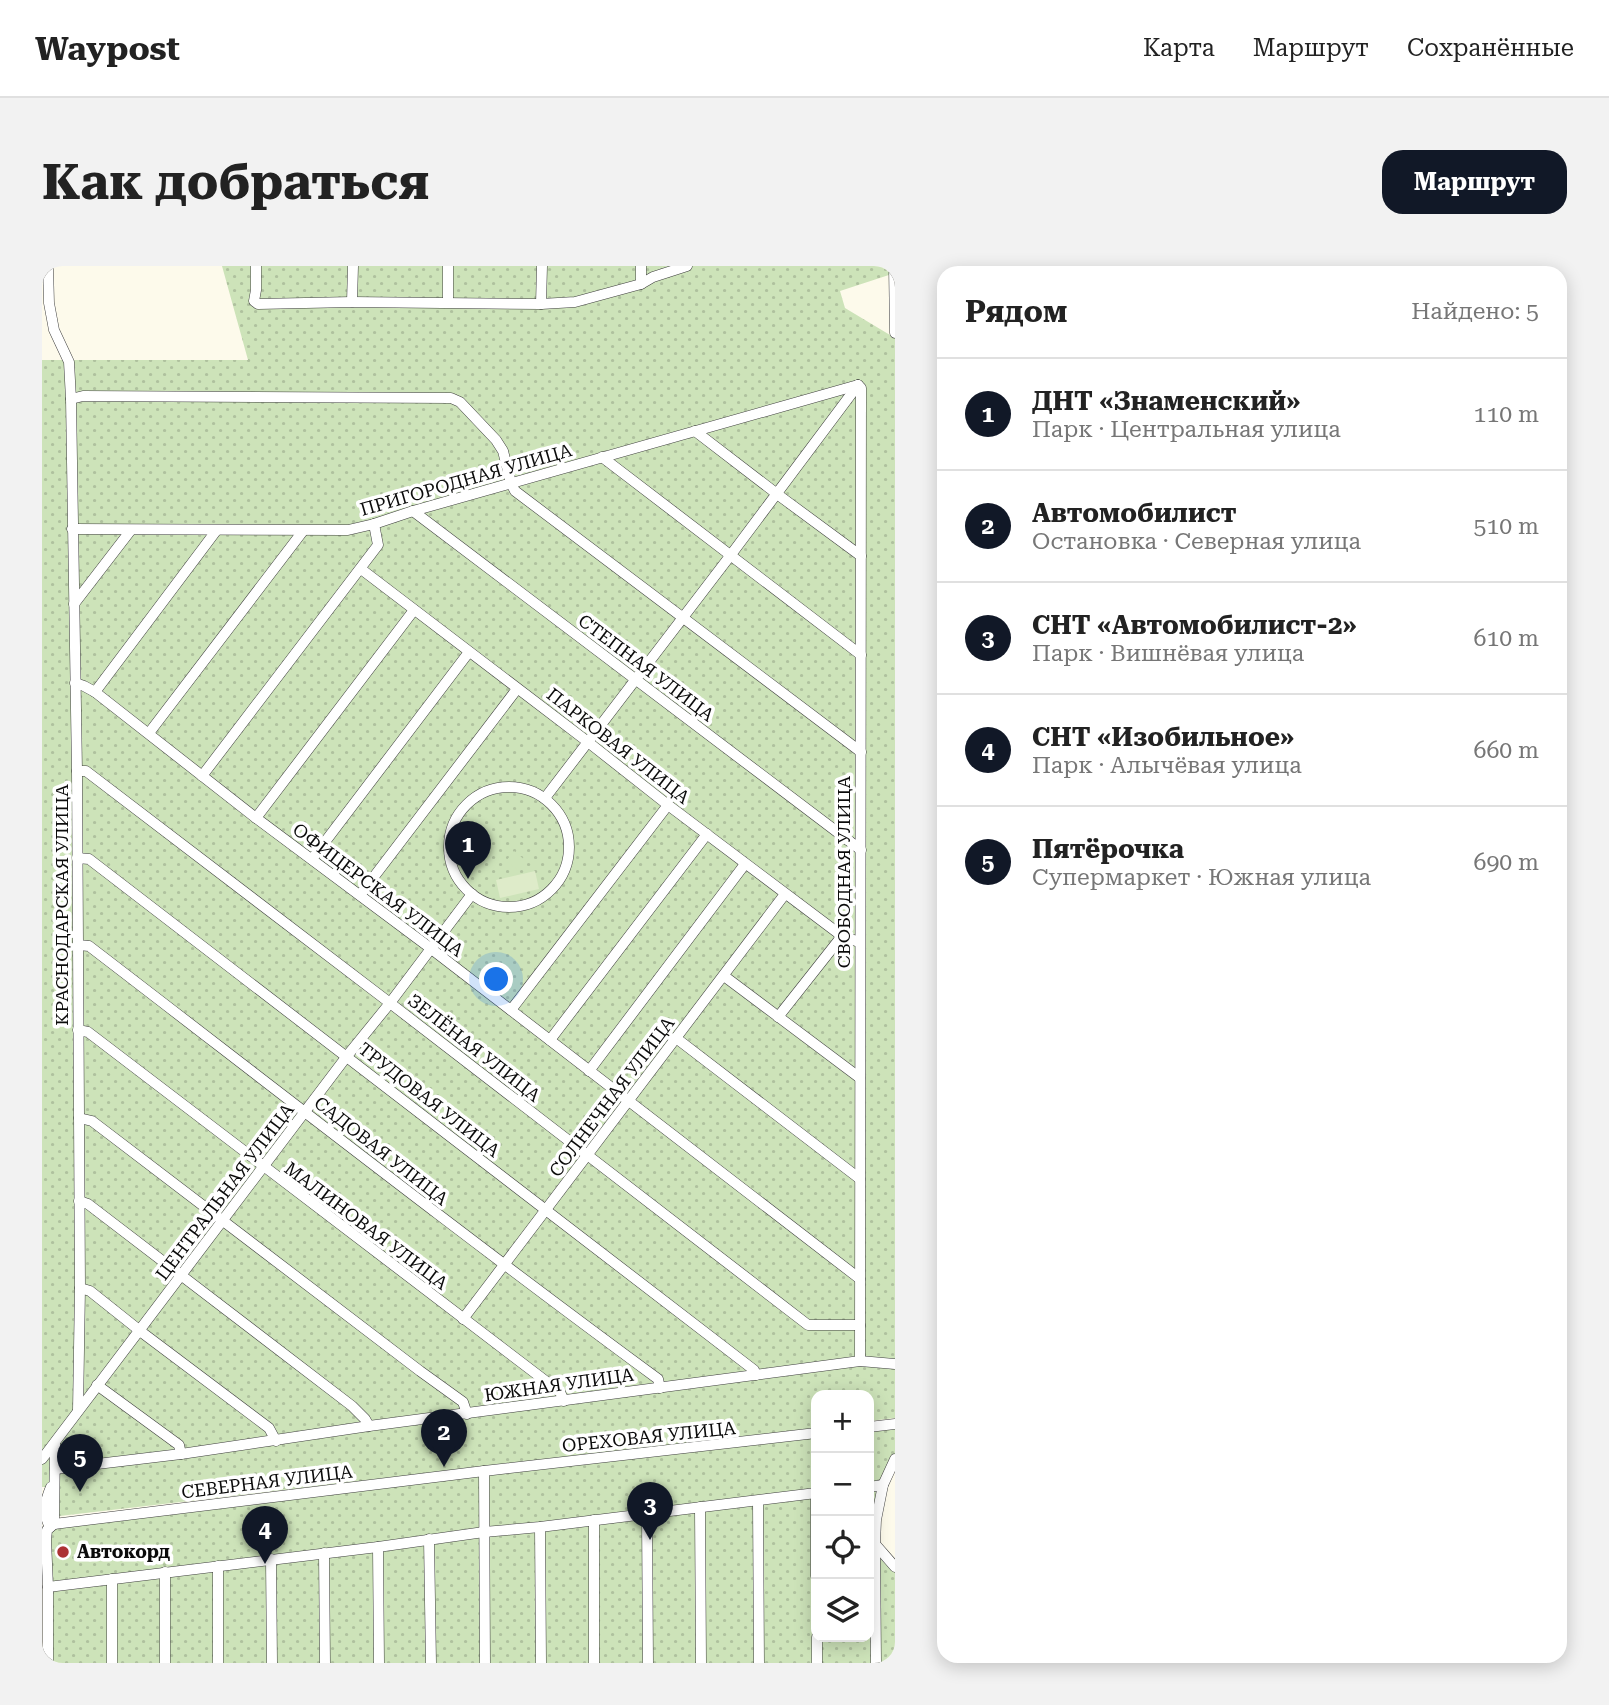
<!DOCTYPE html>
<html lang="ru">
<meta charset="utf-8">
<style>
:root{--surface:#fff;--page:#f2f2f2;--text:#222;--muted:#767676;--line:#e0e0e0;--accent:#111827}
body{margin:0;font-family:"Roboto Serif",serif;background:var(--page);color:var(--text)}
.controls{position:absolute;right:21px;bottom:21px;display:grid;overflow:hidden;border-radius:14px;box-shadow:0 4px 18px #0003}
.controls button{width:63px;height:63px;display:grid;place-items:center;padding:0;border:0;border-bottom:2px solid var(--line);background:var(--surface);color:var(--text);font:35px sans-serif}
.you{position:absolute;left:455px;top:714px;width:24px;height:24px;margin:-18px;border:5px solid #fff;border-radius:50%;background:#1a73e8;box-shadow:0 0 0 10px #1a73e833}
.badge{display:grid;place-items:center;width:46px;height:46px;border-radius:50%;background:var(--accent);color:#fff;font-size:23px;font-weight:700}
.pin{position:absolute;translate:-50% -58px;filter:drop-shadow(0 2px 4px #0008)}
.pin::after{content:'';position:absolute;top:37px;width:24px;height:21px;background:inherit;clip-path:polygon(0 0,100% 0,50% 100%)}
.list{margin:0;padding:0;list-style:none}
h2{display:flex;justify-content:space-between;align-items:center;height:91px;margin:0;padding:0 28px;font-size:30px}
h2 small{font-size:23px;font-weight:400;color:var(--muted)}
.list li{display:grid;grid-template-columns:46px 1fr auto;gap:21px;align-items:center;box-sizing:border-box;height:112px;padding:0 28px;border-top:2px solid var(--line)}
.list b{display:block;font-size:26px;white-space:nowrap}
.list p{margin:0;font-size:23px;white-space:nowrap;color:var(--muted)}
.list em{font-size:23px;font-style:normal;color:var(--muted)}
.icon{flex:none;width:38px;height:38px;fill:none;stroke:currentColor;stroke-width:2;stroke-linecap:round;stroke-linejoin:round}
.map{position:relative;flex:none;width:853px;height:1397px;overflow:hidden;border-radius:21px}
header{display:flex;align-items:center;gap:42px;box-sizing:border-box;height:98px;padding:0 35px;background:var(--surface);border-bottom:2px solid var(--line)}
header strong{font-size:33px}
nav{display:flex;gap:38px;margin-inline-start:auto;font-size:24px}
.intro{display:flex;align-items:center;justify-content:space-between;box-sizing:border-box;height:168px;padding:0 42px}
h1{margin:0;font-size:49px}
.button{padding:18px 32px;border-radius:21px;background:var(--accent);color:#fff;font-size:24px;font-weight:700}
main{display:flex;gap:42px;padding:0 42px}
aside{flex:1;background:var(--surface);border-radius:21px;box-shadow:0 4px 18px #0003}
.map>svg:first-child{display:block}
.grass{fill:url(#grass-dots)}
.park{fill:#cde3b9}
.pitch{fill:#deebc9}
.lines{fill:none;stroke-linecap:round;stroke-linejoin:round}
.minor-casing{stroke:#3e3e3e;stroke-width:11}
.minor{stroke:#fff;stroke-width:10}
.poi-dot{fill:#ac3234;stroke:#fff;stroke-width:2.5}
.labels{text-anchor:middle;stroke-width:7;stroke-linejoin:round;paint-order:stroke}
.street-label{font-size:18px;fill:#0b0b0b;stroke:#fff}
.poi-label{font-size:18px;font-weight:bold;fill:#0b0b0b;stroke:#fff;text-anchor:start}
</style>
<header>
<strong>Waypost</strong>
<nav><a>Карта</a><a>Маршрут</a><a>Сохранённые</a></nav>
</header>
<div class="intro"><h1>Как добраться</h1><a class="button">Маршрут</a></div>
<main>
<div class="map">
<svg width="853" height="1397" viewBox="0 0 853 1397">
<defs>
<pattern id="grass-dots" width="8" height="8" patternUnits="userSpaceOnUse" patternTransform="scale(1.75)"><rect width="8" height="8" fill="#cde3b9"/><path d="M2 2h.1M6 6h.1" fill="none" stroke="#afc19e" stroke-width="1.8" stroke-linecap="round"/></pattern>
</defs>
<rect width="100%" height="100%" fill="#fdfaeb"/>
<g class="grass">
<path d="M180,0h673v7l-55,18 5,17 50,30v1080l-26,3v-26h-53v33l-765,89 1,-30h-10v-1127h206z"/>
<path d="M853,1158v35l-12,26 -8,58 20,24v96h-847l2,-136 766,-94v204h53v-210z"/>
</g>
<path class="park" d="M472,585l12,10 -8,9 -12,-9z"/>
<path class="pitch" d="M493,605l4,18 -39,9 -4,-18z"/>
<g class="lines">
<g class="minor-casing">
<g id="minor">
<path d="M6,0l1,37 5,27 15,32 2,37 6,372 3,517 -2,122"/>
<path d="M214,0v24l-2,11 4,3 94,-2 189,2 34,-2 66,-18 12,-7 34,-11"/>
<path d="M599,0v18"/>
<path d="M852,0l1,67"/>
<path d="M310,36l1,-36"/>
<path d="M406,36v-36"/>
<path d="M499,38l1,-38"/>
<path d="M816,119l3,3 -1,973"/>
<path d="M29,133l12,-3 368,2 9,4 36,38 7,11 8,32 4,8 346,261"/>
<path d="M653,165l86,66 80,59"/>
<path d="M560,191l259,198"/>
<path d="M371,245l448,339"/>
<path d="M30,263l276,1 26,-6 39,-13 445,-126"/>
<path d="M319,303l227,173 80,63 174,131 17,6"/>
<path d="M32,338l57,-74"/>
<path d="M33,417l9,3 11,6 161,126 169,126 435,335"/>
<path d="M53,426l121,-161"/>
<path d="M107,467l154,-202"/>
<path d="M35,505h9l304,232 418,322h52"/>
<path d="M160,510l176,-231 -4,-21"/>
<circle cx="467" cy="581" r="60"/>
<path d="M503,532l185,-242 128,-171"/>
<path d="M214,552l158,-208"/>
<path d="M35,592l12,1 665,511 2,5"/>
<path d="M270,593l157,-207"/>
<path d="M318,629l157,-206"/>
<path d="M36,679l11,1c189,145 377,292 569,433l2,9"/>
<path d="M682,710l136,102"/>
<path d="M469,744l157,-205"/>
<path d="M736,751l64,-81"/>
<path d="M36,764l10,2 472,360 4,9"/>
<path d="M634,772l184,141"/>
<path d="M508,774l157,-206"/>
<path d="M547,805l156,-207"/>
<path d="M37,852l13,3 328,250 43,31 4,12"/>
<path d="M37,935l9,3 264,202 13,13 4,7"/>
<path d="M38,1022l10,3 54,43 125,94 7,13"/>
<path d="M421,1053l322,-425"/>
<path d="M55,1119l82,60 2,9"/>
<path d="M827,1161l26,-3"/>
<path d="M0,1193l305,-403 43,-53 82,-109"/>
<path d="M13,1203l126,-15 188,-28 491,-65 35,3"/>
<path d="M442,1205l1,192"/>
<path d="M827,1221l14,-2"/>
<path d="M774,1227v83"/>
<path d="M716,1235l1,162"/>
<path d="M658,1241l1,156"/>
<path d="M605,1248l1,149"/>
<path d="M552,1254v143"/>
<path d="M12,1258l430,-53 332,-38"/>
<path d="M12,1258l1,-81"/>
<path d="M8,1261c-8,-15 -5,-26 1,-40"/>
<path d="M498,1261l1,136"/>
<path d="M387,1273l2,124"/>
<path d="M833,1278l20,23"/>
<path d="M336,1281l1,116"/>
<path d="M282,1287l1,110"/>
<path d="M229,1293l1,104"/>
<path d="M176,1300v97"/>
<path d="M123,1306v91"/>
<path d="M70,1313v84"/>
<path d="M6,1321l330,-40 106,-15 56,-5 276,-34"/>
<path d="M775,1371v26"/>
<path d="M6,1397v-76l-2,-47 1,-10 7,-6"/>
<path d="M834,1397l-1,-119 1,-24 7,-35 12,-26"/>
</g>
</g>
<use href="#minor" class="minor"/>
</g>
<circle class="poi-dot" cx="21" cy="1286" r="7"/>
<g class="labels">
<g class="street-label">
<text transform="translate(424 214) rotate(-16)" y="6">ПРИГОРОДНАЯ УЛИЦА</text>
<text transform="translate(604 402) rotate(37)" y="6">СТЕПНАЯ УЛИЦА</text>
<text transform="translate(576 480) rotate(38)" y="6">ПАРКОВАЯ УЛИЦА</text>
<text transform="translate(802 606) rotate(-90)" y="6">СВОБОДНАЯ УЛИЦА</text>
<text transform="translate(336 624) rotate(37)" y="6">ОФИЦЕРСКАЯ УЛИЦА</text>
<text transform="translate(20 639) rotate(-90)" y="6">КРАСНОДАРСКАЯ УЛИЦА</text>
<text transform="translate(432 782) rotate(38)" y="6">ЗЕЛЁНАЯ УЛИЦА</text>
<text transform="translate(570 831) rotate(-53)" y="6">СОЛНЕЧНАЯ УЛИЦА</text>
<text transform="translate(387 834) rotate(38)" y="6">ТРУДОВАЯ УЛИЦА</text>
<text transform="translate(339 885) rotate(38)" y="6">САДОВАЯ УЛИЦА</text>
<text transform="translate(183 926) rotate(-53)" y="6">ЦЕНТРАЛЬНАЯ УЛИЦА</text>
<text transform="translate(324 960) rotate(37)" y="6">МАЛИНОВАЯ УЛИЦА</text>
<text transform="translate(517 1119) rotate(-8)" y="6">ЮЖНАЯ УЛИЦА</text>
<text transform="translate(607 1171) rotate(-6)" y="6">ОРЕХОВАЯ УЛИЦА</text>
<text transform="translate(225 1216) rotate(-7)" y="6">СЕВЕРНАЯ УЛИЦА</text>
</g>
<g class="poi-label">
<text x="35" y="1292">Автокорд</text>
</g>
</g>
</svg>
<div class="controls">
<button>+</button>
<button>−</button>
<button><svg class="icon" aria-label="locate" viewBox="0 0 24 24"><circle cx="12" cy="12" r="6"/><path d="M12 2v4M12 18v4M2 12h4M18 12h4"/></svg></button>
<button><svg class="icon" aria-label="layers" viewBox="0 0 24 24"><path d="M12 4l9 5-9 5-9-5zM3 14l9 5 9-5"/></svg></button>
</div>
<div class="you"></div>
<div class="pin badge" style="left:426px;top:613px">1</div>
<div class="pin badge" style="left:402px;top:1201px">2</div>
<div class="pin badge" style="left:608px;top:1274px">3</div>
<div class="pin badge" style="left:223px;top:1298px">4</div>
<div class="pin badge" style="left:38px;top:1226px">5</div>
</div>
<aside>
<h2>Рядом<small>Найдено: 5</small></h2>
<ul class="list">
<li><span class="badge">1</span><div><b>ДНТ «Знаменский»</b><p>Парк · Центральная улица</p></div><em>110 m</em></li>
<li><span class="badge">2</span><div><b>Автомобилист</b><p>Остановка · Северная улица</p></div><em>510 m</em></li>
<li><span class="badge">3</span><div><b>СНТ «Автомобилист-2»</b><p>Парк · Вишнёвая улица</p></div><em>610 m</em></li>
<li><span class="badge">4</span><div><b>СНТ «Изобильное»</b><p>Парк · Алычёвая улица</p></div><em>660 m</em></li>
<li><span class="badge">5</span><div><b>Пятёрочка</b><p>Супермаркет · Южная улица</p></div><em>690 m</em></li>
</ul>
</aside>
</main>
